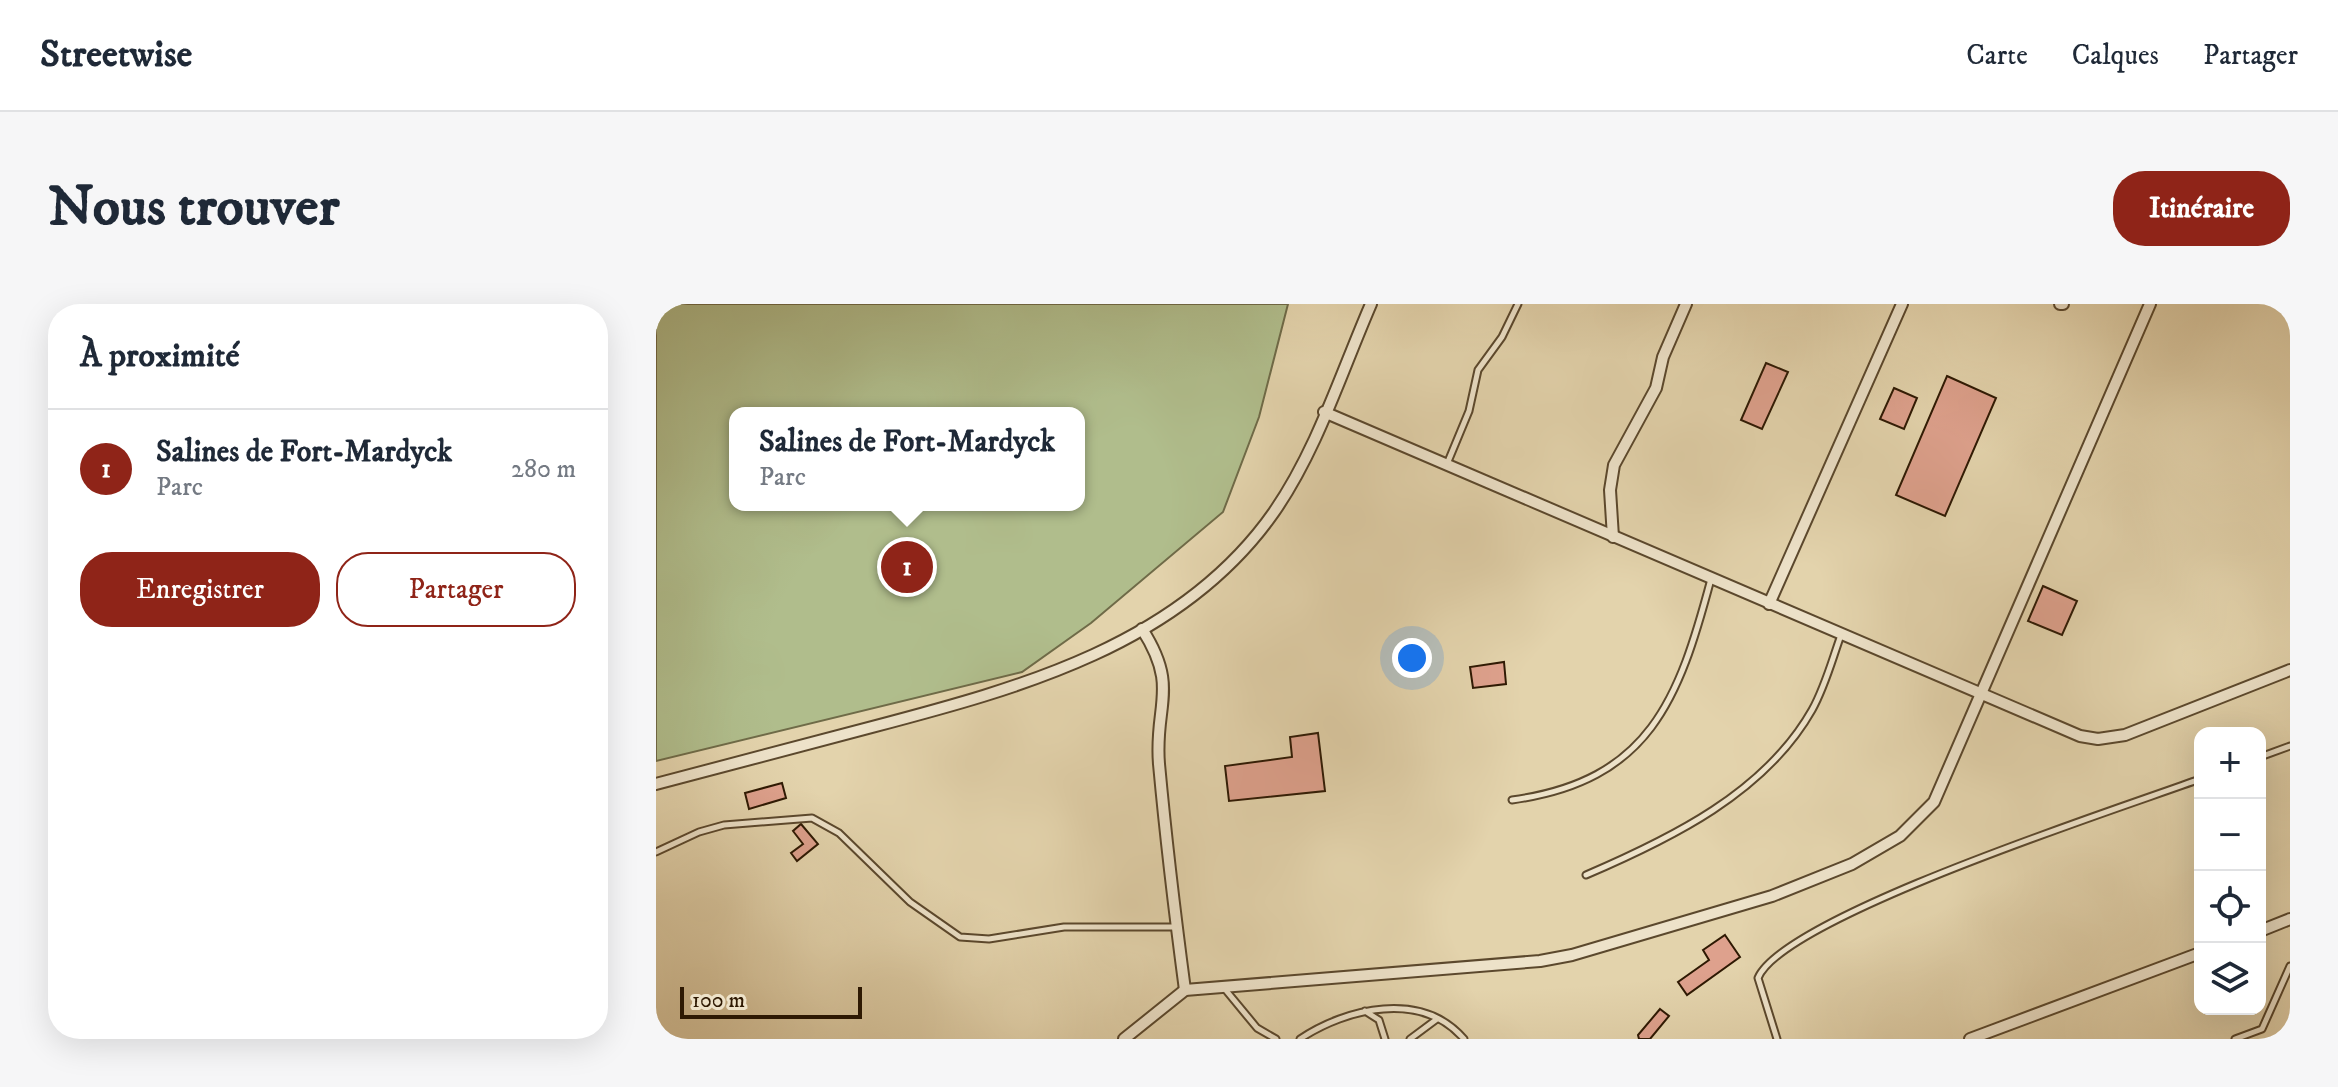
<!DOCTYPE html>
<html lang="fr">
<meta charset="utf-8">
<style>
:root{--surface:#fff;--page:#f6f6f7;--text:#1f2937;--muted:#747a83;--line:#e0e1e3;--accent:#8f2418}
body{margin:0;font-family:"IM FELL DW Pica",serif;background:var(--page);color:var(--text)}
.controls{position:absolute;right:24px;bottom:24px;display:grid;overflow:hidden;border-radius:16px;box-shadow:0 8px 32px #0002}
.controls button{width:72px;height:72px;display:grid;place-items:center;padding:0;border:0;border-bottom:2px solid var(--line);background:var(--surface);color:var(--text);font:40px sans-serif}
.scale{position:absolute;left:24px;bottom:20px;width:182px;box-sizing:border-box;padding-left:8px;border:4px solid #2e1903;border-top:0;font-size:22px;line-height:28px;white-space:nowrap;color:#2e1903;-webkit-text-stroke:6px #ede2c9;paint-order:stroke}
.you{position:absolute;left:756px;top:354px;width:28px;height:28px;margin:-20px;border:6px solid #fff;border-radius:50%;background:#1a73e8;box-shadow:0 0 0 12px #1a73e833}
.badge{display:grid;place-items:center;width:52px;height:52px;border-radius:50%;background:var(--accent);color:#fff;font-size:26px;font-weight:700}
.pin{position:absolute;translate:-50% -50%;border:4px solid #fff;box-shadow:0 2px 8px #0006}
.popup{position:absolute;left:73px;top:103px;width:356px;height:104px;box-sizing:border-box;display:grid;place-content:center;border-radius:16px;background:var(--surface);filter:drop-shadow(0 2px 6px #0005);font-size:26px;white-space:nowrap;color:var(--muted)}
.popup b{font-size:30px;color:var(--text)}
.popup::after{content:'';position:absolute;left:50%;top:100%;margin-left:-16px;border:16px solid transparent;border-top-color:var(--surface)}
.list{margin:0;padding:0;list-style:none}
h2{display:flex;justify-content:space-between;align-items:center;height:104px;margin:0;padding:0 32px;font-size:34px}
h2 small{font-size:26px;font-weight:400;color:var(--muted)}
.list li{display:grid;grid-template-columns:52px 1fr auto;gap:24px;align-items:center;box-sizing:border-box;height:120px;padding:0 32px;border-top:2px solid var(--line)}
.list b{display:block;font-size:30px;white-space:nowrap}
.list p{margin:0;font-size:26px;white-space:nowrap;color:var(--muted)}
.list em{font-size:26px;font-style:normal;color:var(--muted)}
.actions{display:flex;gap:16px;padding:24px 32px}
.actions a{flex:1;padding:18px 0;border:2px solid var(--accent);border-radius:32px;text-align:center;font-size:28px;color:var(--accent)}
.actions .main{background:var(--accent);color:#fff}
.icon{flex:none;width:44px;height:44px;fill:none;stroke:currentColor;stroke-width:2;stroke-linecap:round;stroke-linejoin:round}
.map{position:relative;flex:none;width:1634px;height:735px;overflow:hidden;border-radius:32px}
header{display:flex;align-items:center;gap:48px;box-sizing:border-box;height:112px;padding:0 40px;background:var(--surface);border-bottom:2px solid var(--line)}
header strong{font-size:38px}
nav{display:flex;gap:44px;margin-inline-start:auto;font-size:28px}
.intro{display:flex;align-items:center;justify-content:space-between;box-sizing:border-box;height:192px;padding:0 48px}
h1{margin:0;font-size:56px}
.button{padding:20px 36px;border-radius:32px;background:var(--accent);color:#fff;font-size:28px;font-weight:700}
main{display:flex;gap:48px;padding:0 48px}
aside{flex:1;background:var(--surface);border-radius:32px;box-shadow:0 8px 32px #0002}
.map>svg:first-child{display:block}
.green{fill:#b0bd8c;stroke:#6f6b48;stroke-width:2;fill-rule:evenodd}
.building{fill:#dea18d;stroke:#2e1903;stroke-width:2}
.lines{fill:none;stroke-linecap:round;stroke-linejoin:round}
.service-casing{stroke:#5b482d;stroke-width:9}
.minor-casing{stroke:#5b482d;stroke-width:14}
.service{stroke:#ede2c9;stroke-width:5}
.minor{stroke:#ede2c9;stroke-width:10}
</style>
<header>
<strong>Streetwise</strong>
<nav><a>Carte</a><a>Calques</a><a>Partager</a></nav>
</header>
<div class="intro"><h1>Nous trouver</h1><a class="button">Itinéraire</a></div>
<main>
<aside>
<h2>À proximité<small></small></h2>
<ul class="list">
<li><span class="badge">1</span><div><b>Salines de Fort-Mardyck</b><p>Parc</p></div><em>280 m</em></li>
</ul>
<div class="actions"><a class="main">Enregistrer</a><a>Partager</a></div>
</aside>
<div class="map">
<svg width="1634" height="735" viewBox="0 0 1634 735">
<rect width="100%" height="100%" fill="#e3d3ac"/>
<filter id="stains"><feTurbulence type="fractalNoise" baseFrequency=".0025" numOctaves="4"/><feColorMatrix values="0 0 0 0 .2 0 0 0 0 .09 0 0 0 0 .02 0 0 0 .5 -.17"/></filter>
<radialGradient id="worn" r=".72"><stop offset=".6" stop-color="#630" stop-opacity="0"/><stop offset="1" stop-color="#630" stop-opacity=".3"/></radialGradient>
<path class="green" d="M0,0h632l-29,113 -36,95 -132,111 -69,49 -366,89zM423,109v92h-344v-92z"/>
<g class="building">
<path d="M1110,59l22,9 -26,57 -21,-9z"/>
<path d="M1291,72l49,22 -51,118 -49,-21z"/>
<path d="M1238,84l23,10 -13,31 -24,-10z"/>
<path d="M1387,282l34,15 -15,34 -34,-14z"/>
<path d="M848,358l2,22 -33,4 -3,-21z"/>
<path d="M662,429l7,58 -96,10 -4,-35 67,-9 -2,-20z"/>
<path d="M126,479l4,15 -37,11 -4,-16z"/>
<path d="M145,520l17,20 -21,17 -6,-8 12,-9 -10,-13z"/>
<path d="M1069,631l15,22 -53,38 -9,-13 31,-22 -6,-10z"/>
<path d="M1004,705l9,7 -19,23h-11l-1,-4z"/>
</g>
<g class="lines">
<g class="service-casing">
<g id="service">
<path d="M791,160l22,-53 9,-41 24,-33 16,-33"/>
<path d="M1604,453l30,-11"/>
<path d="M856,496c138,-19 167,-101 199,-221"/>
<path d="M0,548l43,-20 25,-7 88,-7 27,15 71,69 50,35 29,2 75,-12h112"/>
<path d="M930,571c84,-36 179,-82 226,-165 13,-23 20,-50 29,-75"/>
<path d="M568,684l33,40 19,11"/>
<path d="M709,707l14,9 6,19"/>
<path d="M644,735c46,-31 122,-49 164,0"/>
<path d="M754,735l27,-20"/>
<path d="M1121,735l-19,-61c26,-62 366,-171 442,-199"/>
<path d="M1579,735l27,-10 28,-63"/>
</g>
</g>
<g class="minor-casing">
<g id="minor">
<path d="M1404,0h3"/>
<path d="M668,108l756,324 18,3 27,-4 165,-65"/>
<path d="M957,233l-3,-47 4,-25 42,-77 7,-31 23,-53"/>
<path d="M1113,300l133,-300"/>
<path d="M486,325c38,59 12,76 17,135 7,76 16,151 26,226l355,-29 32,-6 200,-59 80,-32 48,-28 34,-34 216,-498"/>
<path d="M0,480c72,-19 144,-38 216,-57 148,-39 309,-82 402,-215 43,-62 67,-139 97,-208"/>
<path d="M1604,627l30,-12"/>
<path d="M468,735l61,-49"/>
<path d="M1314,735l230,-86"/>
</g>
</g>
<use href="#service" class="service"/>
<use href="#minor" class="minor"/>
</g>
<rect width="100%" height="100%" filter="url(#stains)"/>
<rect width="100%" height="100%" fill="url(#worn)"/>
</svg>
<div class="controls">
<button>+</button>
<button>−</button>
<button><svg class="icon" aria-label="locate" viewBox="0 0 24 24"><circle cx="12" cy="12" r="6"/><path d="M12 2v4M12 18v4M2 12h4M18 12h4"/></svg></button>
<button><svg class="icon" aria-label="layers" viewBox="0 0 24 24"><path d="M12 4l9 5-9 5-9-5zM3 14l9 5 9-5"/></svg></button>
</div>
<div class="scale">100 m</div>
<div class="you"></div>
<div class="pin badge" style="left:251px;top:263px">1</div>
<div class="popup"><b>Salines de Fort-Mardyck</b>Parc</div>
</div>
</main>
